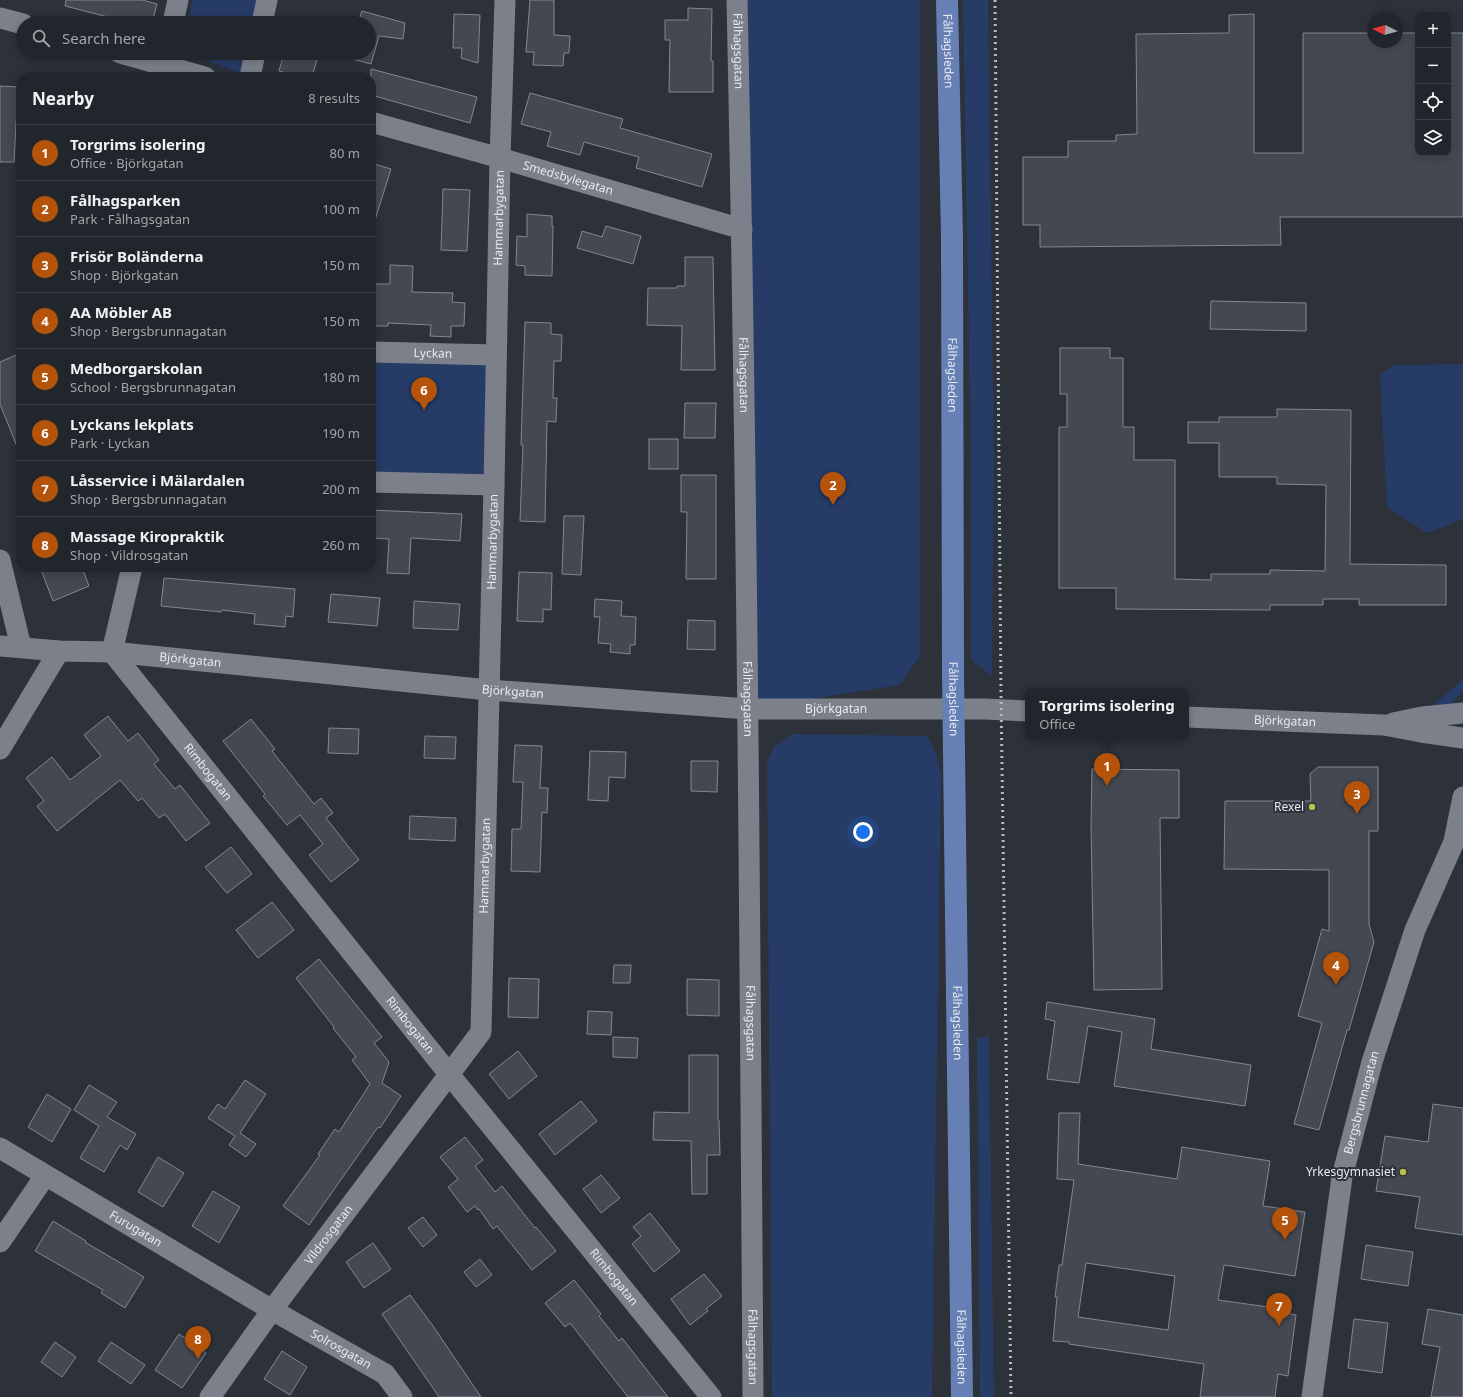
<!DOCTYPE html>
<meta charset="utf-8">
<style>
:root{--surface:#21252c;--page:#292d34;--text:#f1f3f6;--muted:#a2a5a9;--line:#3e4248;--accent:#b45309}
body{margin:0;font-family:"Noto Sans",sans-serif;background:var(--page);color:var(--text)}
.controls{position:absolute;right:12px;top:12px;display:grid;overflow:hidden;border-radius:8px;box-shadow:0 2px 10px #0003}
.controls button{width:36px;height:36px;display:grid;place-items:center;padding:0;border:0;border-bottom:1px solid var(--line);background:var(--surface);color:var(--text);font:20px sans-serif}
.compass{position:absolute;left:1367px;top:12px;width:36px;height:36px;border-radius:50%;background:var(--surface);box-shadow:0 2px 10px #0003;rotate:275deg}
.you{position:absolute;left:863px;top:832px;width:14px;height:14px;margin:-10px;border:3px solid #fff;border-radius:50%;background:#1a73e8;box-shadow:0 0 0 6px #1a73e833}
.badge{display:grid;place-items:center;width:26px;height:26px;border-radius:50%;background:var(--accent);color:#fff;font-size:13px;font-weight:700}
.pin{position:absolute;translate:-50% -33px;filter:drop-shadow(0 1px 2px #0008)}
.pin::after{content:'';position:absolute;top:21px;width:14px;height:12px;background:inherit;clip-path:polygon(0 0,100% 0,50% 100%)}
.popup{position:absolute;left:1025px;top:688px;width:164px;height:52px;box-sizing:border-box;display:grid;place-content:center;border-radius:8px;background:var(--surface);filter:drop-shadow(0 1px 3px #0005);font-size:13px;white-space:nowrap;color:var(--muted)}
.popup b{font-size:15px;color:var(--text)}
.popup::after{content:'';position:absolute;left:50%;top:100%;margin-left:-8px;border:8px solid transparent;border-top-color:var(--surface)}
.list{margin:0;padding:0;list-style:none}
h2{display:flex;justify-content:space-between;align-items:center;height:52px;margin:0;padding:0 16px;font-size:17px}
h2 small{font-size:13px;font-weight:400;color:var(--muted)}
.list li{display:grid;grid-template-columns:26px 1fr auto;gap:12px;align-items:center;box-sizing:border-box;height:56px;padding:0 16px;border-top:1px solid var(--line)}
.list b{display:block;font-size:15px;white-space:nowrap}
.list p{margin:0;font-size:13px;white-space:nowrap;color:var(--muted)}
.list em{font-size:13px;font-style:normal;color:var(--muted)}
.icon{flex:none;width:22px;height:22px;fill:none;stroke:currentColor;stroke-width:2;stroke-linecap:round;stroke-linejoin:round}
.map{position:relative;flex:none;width:1463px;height:1397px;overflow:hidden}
.search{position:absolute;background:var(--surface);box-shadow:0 2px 10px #0003;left:16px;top:16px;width:360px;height:44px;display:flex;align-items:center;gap:10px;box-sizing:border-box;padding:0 14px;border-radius:22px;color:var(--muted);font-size:15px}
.panel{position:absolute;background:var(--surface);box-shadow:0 2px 10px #0003;left:16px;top:72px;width:360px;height:500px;border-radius:16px}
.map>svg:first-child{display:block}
.green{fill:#263b66}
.building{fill:#434852;stroke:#828792;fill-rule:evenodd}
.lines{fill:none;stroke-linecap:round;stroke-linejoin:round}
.minor{stroke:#7b808b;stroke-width:21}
.major{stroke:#667fb4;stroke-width:22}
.rail{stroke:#b5b9c0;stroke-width:3;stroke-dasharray:2 4;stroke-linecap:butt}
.poi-dot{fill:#b7c147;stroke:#2c313a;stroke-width:1.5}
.labels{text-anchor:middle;stroke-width:4;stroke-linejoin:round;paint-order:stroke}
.street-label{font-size:12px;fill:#e6eaf0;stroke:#2c313a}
.poi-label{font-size:12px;fill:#e6eaf0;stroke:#2c313a;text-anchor:end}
</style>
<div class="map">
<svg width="1463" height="1397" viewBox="0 0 1463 1397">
<rect width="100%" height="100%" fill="#2c313a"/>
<g class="green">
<path d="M192,0h65l-5,23h-63z"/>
<path d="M737,0h183v656l-20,29 -152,24z"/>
<path d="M963,0h25l6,456 -2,220 -21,-16v-193z"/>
<path d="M188,53h58l-4,21z"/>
<path d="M371,352l125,3 -2,130 -123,-3z"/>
<path d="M1463,364v155l-36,14 -40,-26 -7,-133 15,-9z"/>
<path d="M1463,680v11l-14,15 -18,1z"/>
<path d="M793,734l134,2 8,15 6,24 -9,622h-160l-5,-635 7,-15z"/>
<path d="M989,1036l5,361h-14l-3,-359z"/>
</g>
<g class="building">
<path d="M66,0h76l15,4 -5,19h-41l1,-5 -47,-12z"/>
<path d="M530,0h24v35l16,1 -1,17h-5l-1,13 -30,-1 1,-13h-8z"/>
<path d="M688,8l24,1 -1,52h2v31h-44l1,-52h-5v-20h23z"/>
<path d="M362,11l43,12 -2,16 -24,-3 -8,28 -23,-6 2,-5h19v-30h-11z"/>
<path d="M454,14l26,1 -2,48 -17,-5 1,-10h-9z"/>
<path d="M1254,14v139h49v-120h70v9h24v-9h21v120h30v-120h15v184h-183l1,28 -241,2v-22h-17v-68h45v-16h48v-6l21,-1 -1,-100 93,-1v-18z"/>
<path d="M284,53h25l9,3 -6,21h-12l-21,-6z"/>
<path d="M371,69l106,28 -7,26 -99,-28z"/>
<path d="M0,86l18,1 -4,75h-14z"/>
<path d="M530,93l93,26 -3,9 92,26 -10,33 -66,-19 3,-11 -55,-15 -4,13 -33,-9 4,-14 -30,-8z"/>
<path d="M371,163l20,6 -16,51 -4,-1z"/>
<path d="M443,189l27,1 -3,61 -26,-1z"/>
<path d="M527,214l25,2v10h1l-1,50 -27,-1v-9l-9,-1 1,-29 10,1z"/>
<path d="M606,226l35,10 -8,28 -56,-16 5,-17 20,6z"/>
<path d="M685,257h28l2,113h-34l1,-44 -35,-1 1,-37h29v-2h8z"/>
<path d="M390,265l23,1 -1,26 41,1 -1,9 13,1 -1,23h-13v11l-21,-1 1,-11 -43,-2v3h-17v-42h19z"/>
<path d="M1211,301l95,2v28l-96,-2z"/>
<path d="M525,322l26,1v11l11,1 -1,26h-7l-1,37h4l-1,24 -9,-1 -2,101 -25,-1 3,-76h-2z"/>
<path d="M1060,348h50v10h13v69h11v33h41v119l36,1v-6h59v-4l55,1 1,-86 -49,-1v-7h-58v-34h-31v-21h31v-5h58v-8l74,1 -1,154 96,1v40h-87v-6h-36v6h-53v5l-154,-1v-21h-57v-161h8v-33h-7z"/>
<path d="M21,353v101h-1l-20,-50v-42z"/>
<path d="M685,403h31l-1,35h-31z"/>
<rect x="649" y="439" width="29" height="30"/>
<path d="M681,475h35v104h-30l1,-67h-6z"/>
<path d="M371,510l91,4 -2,27 -49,-3 -2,36 -22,-1 2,-34 -18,-1z"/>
<path d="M564,516h20l-3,59 -19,-1z"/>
<path d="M40,567h42l7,19 -36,15z"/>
<path d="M519,572l33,1 -1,37 -8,-1v13l-26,-1z"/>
<path d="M164,578l131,11 -2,28 -7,-1 -1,11 -31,-3 1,-10 -33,-4 -1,2 -60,-6z"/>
<path d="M331,594l49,4 -3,28 -49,-4z"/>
<path d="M595,599l27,2 -1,15 15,1 -1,28h-5v9l-20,-2 1,-8 -13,-1 2,-26h-6z"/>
<path d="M414,601l46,3 -2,26 -45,-2z"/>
<path d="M688,620l27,1v29l-28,-1z"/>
<path d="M108,716l20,25 10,-8 21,27 -5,4 21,25 5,-4 30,38 -24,18 -21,-27 -6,4 -17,-20 -4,3 -18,-21 -63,51 -20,-25 7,-5 -18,-23 26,-21 18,23 31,-24 -17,-21z"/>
<path d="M251,719l24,30 -3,2 42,53 7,-6 12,15 -7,5 33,42 -28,22 -22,-27 14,-11 -23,-29 -13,10 -24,-29 2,-2 -42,-53z"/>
<path d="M329,728l30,1 -1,25 -30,-1z"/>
<path d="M425,736l31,1 -1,22 -31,-1z"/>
<path d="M515,745l27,1 -2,42h8l-1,25 -5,-1 -2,60 -29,-1 1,-42h9l2,-47h-10z"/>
<path d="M590,751l36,1 -1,26 -16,-1 -1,24 -20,-1z"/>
<path d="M691,761h27l-1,31 -26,-1z"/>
<path d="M1318,767h60v64h-9v93l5,18 -25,88h-2l-28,100 -25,-6 28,-101 -24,-7 24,-87 7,2v-61l-105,-1 1,-68h86l-1,-27z"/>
<path d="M1092,769l87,1v48h-19l2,171 -68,1 -3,-165z"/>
<path d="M410,816l46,2 -1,23 -46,-2z"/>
<path d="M231,847l21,27 -25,19 -22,-26z"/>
<path d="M272,902l22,28 -36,28 -22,-28z"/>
<path d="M319,959l63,78 -8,6 15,19 -7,21 19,13 -21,32 -2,-1 -69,98 -26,-19 37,-51 -2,-1 17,-25 4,3 31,-48 -18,-24 4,-3 -23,-29 1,-1 -38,-49z"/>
<path d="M614,965h17l-1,18h-17z"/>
<path d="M509,978l30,1 -1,39 -30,-1z"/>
<path d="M687,979l32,1v36l-32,-1z"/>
<path d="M1047,1002l108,17 -4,30 100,16 -6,41 -131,-20 8,-54 -34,-6 -9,57 -32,-4 8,-58 -10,-2z"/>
<path d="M588,1011l24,1 -1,23 -24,-1z"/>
<path d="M613,1037l25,1 -1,20 -24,-1z"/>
<path d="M518,1051l19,25 -28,23 -20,-25z"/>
<path d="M689,1055h29v65h1l1,35h-13v39h-15l-1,-53 -38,-1 1,-28 35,1z"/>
<path d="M245,1080l21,14 -26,39 16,11 -10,13 -17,-12 6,-9 -27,-18 10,-14 7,5z"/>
<path d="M89,1085l28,17 -10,15 29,17 -9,16 -7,-5 -16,27 -24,-14 19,-32 -25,-16z"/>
<path d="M47,1094l24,15 -19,33 -24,-15z"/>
<path d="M581,1101l16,20 -42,34 -16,-21z"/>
<path d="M1433,1104l30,4v127l-48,-7 5,-31 -44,-6 9,-55 43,6z"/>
<path d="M1059,1113h21l-2,51 99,15 5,-32 88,14 -7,45 42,6 -10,64 -71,-11 -6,35 72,10v4l6,1 -8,61 -10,-2 -3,23h-75l4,-33 -135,-20v-2l-16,-1 4,-44h-2l4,-32h3l12,-85 -17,-1zM1086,1263l89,13 -7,54 -90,-13z"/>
<path d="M465,1137l18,23 -8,6 20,26 7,-6 33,42 1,-1 20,24 -24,19 -35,-44 -4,3 -14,-20 -1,1 -3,-4 -8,6 -19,-25 10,-8 -18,-22z"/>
<path d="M158,1157l26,16 -21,34 -25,-15z"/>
<path d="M601,1175l19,23 -19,15 -18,-24z"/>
<path d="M213,1191l27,16 -21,36 -27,-17z"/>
<path d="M650,1213l30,38 -26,21 -22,-28 9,-8 -8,-9z"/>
<path d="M423,1217l14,18 -14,12 -15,-19z"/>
<path d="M53,1221l33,20 -1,1 59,35 -19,31 -24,-15 2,-3 -68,-39z"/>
<path d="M373,1243l18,26 -27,19 -18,-26z"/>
<path d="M1366,1245l47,7 -5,34 -47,-7z"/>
<path d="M480,1259l12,16 -16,12 -12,-15z"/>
<path d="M704,1274l18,22 -16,13 2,2 -18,14 -19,-26z"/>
<path d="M574,1280l27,34 -2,2 20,25 3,-3 46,59h-40l-58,-74 -5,4 -20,-24z"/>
<path d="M410,1295l23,31 48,71h-42l-57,-83z"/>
<path d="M1428,1309l35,6v82h-32l9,-50 -18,-3z"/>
<path d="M1354,1319l34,4 -6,50 -34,-5z"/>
<path d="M179,1334l27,19 -24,35 -27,-18z"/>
<path d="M55,1342l21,15 -14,20 -21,-15z"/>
<path d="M111,1342l34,23 -14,19 -33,-23z"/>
<path d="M282,1351l25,16 -17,28 -26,-16z"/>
</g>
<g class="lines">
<g class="minor">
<path id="s1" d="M737,0c10,466 13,931 16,1397"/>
<path d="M0,18l23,6"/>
<path d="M173,23l5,-23"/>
<path d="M262,23l5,-23"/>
<path d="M120,53l85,24"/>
<path d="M250,77l5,-24"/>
<path id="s2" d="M371,122l129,36 242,71"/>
<path id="s3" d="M371,352l125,3"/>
<path d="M371,482l123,3"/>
<path d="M0,560l21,87"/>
<path id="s4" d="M132,567l-20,85 337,422 262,323"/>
<path id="s5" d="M0,646l59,5 53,1 377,38 259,19h237l43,2"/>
<path id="s6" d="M1186,717l198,8 37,7 42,6"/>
<path d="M1393,723l29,-6 41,-4"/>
<path d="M0,749l59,-98"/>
<path d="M1454,841l9,-44"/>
<path id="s7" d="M0,1148l272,162 113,64 17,23"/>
<path d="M0,1242l45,-66"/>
<path id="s8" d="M210,1397l62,-87 209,-278 13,-547 6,-327 5,-158"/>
<path id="s9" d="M1312,1397l30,-220 30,-115 43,-132 38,-86 10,-17"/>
</g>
<path class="major" id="s10" d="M947,0l5,236 1,436 9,725"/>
<path class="rail" d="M995,0l6,696 10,701"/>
</g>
<g class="poi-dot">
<circle cx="1312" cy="807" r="4"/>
<circle cx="1403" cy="1172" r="4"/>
</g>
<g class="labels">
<g class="street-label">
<text dy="4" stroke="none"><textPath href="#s1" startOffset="51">Fålhagsgatan</textPath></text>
<text dy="4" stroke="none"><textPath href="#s10" startOffset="51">Fålhagsleden</textPath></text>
<text dy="4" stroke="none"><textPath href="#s2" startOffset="205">Smedsbylegatan</textPath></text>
<text dy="4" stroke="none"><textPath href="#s8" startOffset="1269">Hammarbygatan</textPath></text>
<text dy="4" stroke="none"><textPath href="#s3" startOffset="62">Lyckan</textPath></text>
<text dy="4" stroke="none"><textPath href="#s1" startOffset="375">Fålhagsgatan</textPath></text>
<text dy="4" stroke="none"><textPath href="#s10" startOffset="375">Fålhagsleden</textPath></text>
<text dy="4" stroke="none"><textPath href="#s8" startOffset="945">Hammarbygatan</textPath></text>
<text dy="4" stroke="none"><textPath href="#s5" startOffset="191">Björkgatan</textPath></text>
<text dy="4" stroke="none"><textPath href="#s5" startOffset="515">Björkgatan</textPath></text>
<text dy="4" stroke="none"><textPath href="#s1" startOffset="699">Fålhagsgatan</textPath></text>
<text dy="4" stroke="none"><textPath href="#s10" startOffset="699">Fålhagsleden</textPath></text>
<text dy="4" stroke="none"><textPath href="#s5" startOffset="839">Björkgatan</textPath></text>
<text dy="4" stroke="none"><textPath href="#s6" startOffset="99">Björkgatan</textPath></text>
<text dy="4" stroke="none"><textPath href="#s4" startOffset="241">Rimbogatan</textPath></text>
<text dy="4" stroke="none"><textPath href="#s8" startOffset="621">Hammarbygatan</textPath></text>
<text dy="4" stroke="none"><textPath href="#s1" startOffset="1023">Fålhagsgatan</textPath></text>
<text dy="4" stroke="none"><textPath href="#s10" startOffset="1023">Fålhagsleden</textPath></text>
<text dy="4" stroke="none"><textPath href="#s4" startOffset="565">Rimbogatan</textPath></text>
<text dy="4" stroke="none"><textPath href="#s9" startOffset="299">Bergsbrunnagatan</textPath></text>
<text dy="4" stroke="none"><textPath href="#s7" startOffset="158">Furugatan</textPath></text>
<text dy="4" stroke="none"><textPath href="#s8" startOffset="201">Vildrosgatan</textPath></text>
<text dy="4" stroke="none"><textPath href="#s4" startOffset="889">Rimbogatan</textPath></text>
<text dy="4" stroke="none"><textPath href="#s1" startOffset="1347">Fålhagsgatan</textPath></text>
<text dy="4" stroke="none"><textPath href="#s10" startOffset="1347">Fålhagsleden</textPath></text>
<text dy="4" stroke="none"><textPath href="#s7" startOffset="396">Solrosgatan</textPath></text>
</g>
<g class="poi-label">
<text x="1304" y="811">Rexel</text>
<text x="1395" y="1176">Yrkesgymnasiet</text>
</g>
</g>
</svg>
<div class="controls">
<button>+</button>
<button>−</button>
<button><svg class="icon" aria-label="locate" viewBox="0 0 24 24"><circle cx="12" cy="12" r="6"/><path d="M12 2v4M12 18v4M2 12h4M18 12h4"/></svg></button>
<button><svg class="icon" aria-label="layers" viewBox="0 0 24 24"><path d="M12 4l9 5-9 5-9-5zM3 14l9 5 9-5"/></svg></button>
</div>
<svg class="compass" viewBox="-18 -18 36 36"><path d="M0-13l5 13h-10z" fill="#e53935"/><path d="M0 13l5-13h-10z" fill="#a2a5a9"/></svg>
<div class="you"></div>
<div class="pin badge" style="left:1107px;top:786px">1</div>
<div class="popup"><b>Torgrims isolering</b>Office</div>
<div class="pin badge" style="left:833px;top:505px">2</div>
<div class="pin badge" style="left:1357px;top:814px">3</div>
<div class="pin badge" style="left:1336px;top:985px">4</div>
<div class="pin badge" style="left:1285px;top:1240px">5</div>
<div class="pin badge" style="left:424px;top:410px">6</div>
<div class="pin badge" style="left:1279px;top:1326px">7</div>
<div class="pin badge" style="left:198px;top:1359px">8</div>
<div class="search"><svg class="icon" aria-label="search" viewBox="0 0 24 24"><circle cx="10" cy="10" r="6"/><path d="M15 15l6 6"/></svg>Search here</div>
<section class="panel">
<h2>Nearby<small>8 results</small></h2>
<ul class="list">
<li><span class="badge">1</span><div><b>Torgrims isolering</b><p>Office · Björkgatan</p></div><em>80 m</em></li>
<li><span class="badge">2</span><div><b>Fålhagsparken</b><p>Park · Fålhagsgatan</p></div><em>100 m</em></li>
<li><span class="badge">3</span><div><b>Frisör Boländerna</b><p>Shop · Björkgatan</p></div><em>150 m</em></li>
<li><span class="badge">4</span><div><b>AA Möbler AB</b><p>Shop · Bergsbrunnagatan</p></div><em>150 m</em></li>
<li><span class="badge">5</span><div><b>Medborgarskolan</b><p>School · Bergsbrunnagatan</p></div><em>180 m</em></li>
<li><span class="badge">6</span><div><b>Lyckans lekplats</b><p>Park · Lyckan</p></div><em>190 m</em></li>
<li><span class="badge">7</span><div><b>Låsservice i Mälardalen</b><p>Shop · Bergsbrunnagatan</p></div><em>200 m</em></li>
<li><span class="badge">8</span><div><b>Massage Kiropraktik</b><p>Shop · Vildrosgatan</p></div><em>260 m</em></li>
</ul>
</section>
</div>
